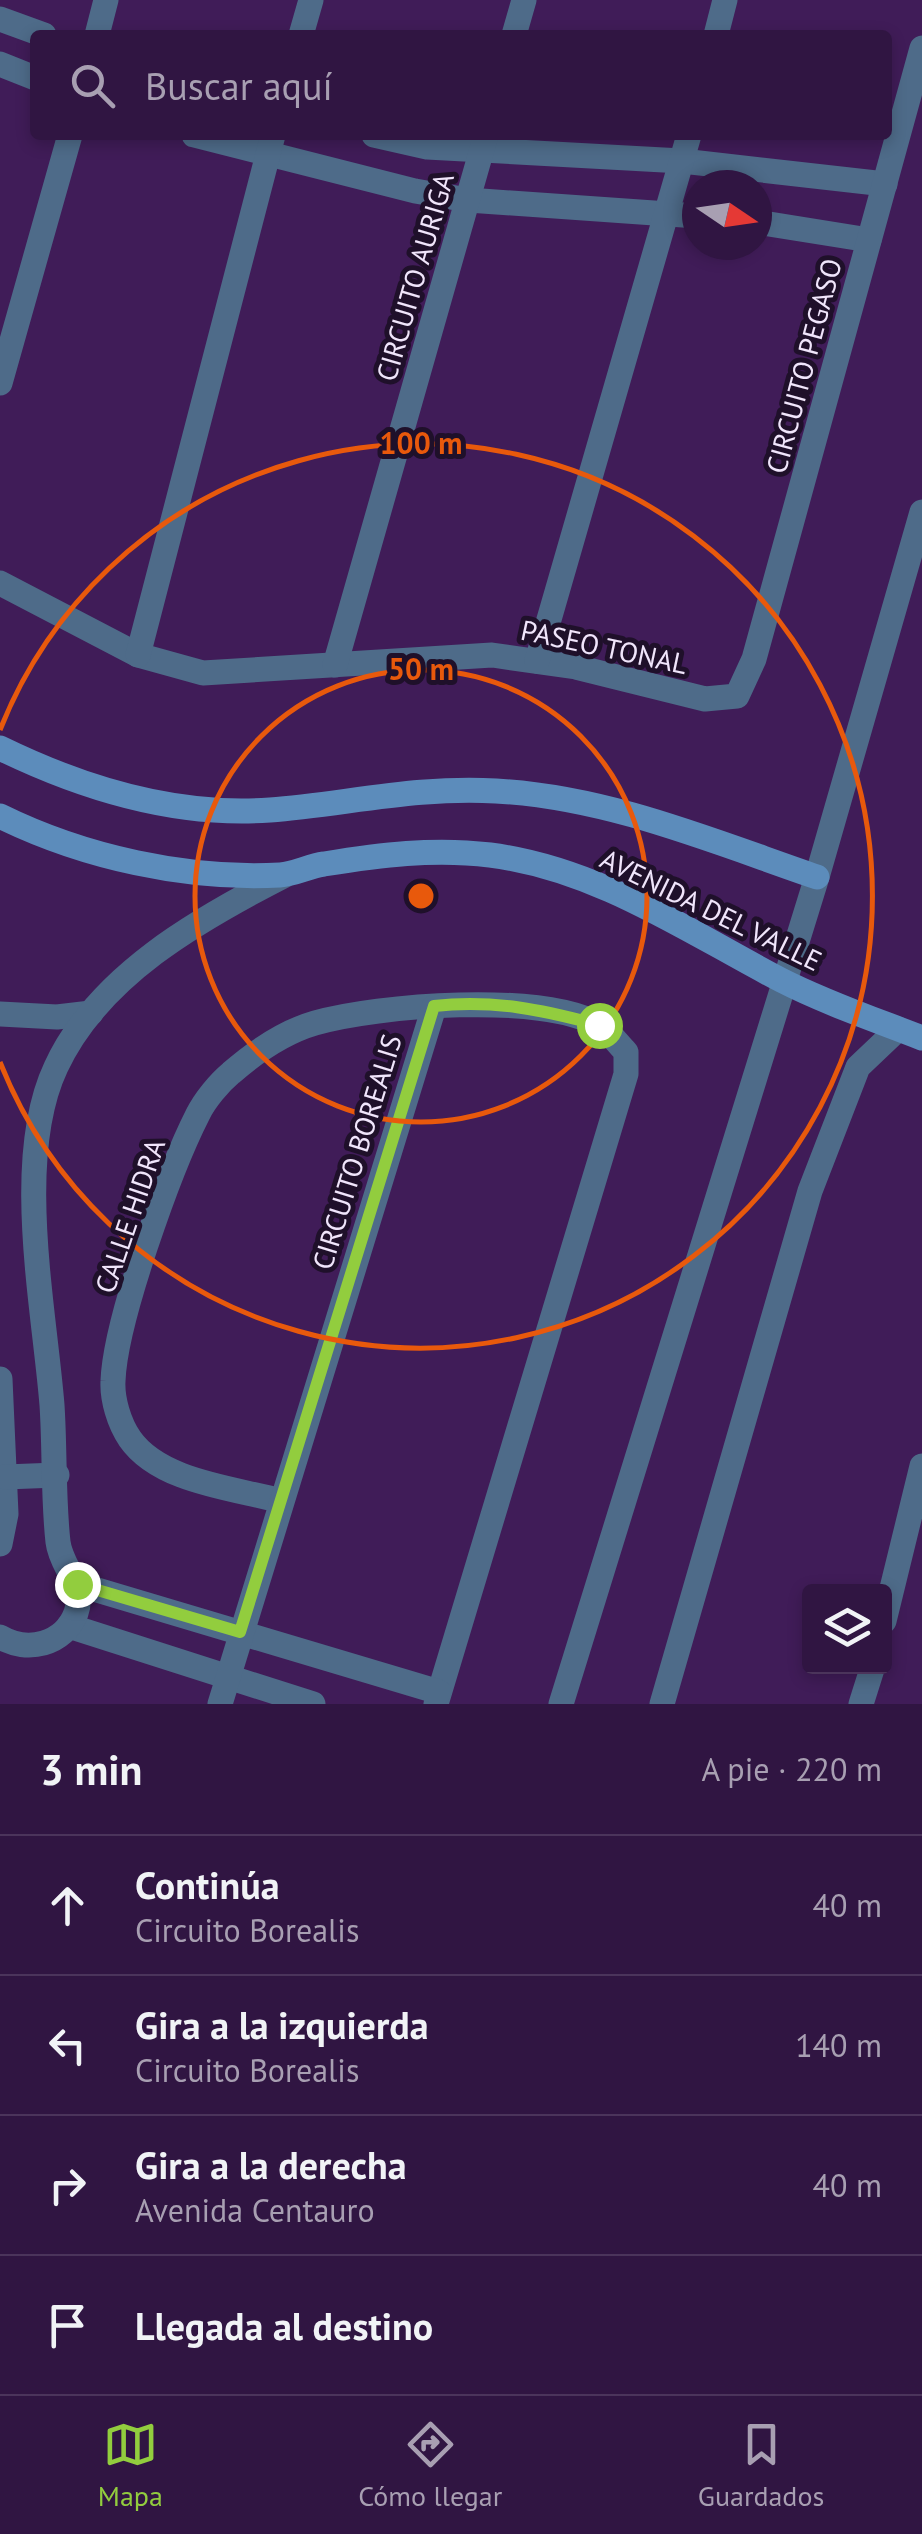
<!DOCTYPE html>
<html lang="es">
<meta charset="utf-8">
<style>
:root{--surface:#301542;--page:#3c224d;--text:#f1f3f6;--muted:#a89fb2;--line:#4b345b;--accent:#92cd3e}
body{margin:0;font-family:"PT Sans",sans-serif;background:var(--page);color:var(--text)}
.controls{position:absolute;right:30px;bottom:30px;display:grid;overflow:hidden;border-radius:10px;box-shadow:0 5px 15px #0003}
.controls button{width:90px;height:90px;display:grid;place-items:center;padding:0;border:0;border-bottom:2px solid var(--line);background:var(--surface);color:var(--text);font:50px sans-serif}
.compass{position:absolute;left:682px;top:170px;width:90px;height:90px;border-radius:50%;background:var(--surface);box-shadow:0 5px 15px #0003;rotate:103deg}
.stop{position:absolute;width:30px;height:30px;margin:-22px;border:8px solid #92cd3e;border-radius:50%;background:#fff}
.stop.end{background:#92cd3e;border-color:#fff;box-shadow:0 2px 10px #0008}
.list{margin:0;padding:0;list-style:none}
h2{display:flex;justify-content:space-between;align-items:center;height:130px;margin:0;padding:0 40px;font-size:42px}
h2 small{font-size:32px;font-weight:400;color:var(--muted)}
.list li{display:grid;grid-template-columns:65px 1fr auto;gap:30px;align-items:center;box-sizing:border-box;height:140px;padding:0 40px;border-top:2px solid var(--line)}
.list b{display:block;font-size:38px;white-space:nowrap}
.list p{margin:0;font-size:32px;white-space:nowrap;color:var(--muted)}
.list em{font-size:32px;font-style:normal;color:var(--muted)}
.icon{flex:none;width:55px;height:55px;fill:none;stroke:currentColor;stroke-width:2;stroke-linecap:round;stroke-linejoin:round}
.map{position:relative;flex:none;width:922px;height:1704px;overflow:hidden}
.search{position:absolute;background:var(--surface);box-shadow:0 5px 15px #0003;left:30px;right:30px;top:30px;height:110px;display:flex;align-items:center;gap:25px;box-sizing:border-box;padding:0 35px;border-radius:10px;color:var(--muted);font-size:38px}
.sheet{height:690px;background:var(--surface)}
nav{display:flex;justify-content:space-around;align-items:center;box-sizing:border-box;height:140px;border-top:2px solid var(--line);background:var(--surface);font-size:28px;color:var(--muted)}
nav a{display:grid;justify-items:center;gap:5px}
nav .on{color:var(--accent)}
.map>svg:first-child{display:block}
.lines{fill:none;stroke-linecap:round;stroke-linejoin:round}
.street{stroke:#4e6b89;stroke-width:25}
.secondary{stroke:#5c8cbb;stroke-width:25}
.route{stroke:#92cd3e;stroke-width:12}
.ring{fill:none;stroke:#e8590c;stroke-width:5}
.labels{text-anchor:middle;stroke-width:10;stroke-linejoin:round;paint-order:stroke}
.street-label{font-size:28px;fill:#f0e5fb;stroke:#1f102a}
.centre{fill:#e8590c;stroke:#1f102a;stroke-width:5}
.ring-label{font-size:30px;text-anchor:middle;font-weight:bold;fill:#e8590c;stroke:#1f102a;stroke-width:10;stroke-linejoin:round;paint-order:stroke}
</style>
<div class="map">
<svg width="922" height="1704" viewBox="0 0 922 1704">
<rect width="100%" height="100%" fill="#401c58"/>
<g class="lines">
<g class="street">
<path d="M0,19l44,16"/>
<path d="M97,35l9,-35"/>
<path d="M301,35l10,-35"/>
<path d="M514,35l10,-35"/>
<path d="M716,35l9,-35"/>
<path d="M0,64l35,14"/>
<path d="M194,135l221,56 53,9 229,16"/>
<path d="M374,135l53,12 255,14 203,23"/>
<path d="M757,222l112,18"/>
<path d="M0,383l70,-248"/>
<path d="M0,583l138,72 65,18 289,-18 84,12 129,32 32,-3 17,-37 168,-611"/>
<path d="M138,655l135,-520"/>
<path d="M537,661l152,-526"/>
<path d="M335,665l151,-530"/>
<path d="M0,1014l57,3 34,-4"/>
<path d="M0,1379l6,135 -6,30"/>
<path d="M5,1477l52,-2"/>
<path d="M281,1501c-47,-13 -121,-19 -151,-62 -11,-16 -18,-40 -17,-58 2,-60 57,-212 85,-267 7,-14 21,-31 33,-41 24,-21 53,-41 84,-50 63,-18 227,-31 284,2 10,6 19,19 27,27v22l-190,630"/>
<path d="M77,1584l362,108"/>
<path d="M884,1621l38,-155"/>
<path d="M69,1626l244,78"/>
<path d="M0,1637c27,16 64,8 76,-24 10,-28 -15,-45 -18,-71 -5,-45 -3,-91 -6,-137 -8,-99 -39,-247 4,-338 42,-91 143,-148 229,-192"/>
<path d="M220,1704l214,-697"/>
<path d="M561,1704l256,-827 105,-365"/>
<path d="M662,1704l148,-513 48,-124 40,-38"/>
<path d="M861,1704l12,-38"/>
</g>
<g class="secondary">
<path d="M0,748c84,41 175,69 270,62 75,-6 150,-24 226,-19 112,6 216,50 321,86"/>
<path d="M0,816c83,41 187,64 280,59 15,-1 29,-9 44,-11 56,-9 109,-16 166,-9 109,14 197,76 291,125 45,23 95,40 141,58"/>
</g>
</g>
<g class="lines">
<path class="route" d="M77,1584l163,48 194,-626c58,-7 109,4 165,19"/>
</g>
<g class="ring">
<circle cx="421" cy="896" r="226"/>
<path d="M0 730A452 452 0 1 1 0 1062"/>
</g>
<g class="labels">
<g class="street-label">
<text transform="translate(415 277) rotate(-74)" y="10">CIRCUITO AURIGA</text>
<text transform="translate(804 366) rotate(-75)" y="10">CIRCUITO PEGASO</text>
<text transform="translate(604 647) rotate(12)" y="10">PASEO TONAL</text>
<text transform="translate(711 910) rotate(26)" y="10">AVENIDA DEL VALLE</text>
<text transform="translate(357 1152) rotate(-73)" y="10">CIRCUITO BOREALIS</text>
<text transform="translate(130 1216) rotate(-71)" y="10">CALLE HIDRA</text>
</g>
</g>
<circle cx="421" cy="896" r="15" class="centre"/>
<g class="ring-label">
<text x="421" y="454">100 m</text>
<text x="421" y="680">50 m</text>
</g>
</svg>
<div class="controls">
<button><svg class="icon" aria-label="layers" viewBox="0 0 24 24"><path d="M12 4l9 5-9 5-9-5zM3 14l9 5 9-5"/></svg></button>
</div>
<svg class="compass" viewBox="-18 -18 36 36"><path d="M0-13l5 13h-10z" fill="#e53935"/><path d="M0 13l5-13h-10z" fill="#a89fb2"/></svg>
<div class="stop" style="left:599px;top:1025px"></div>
<div class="stop end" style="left:77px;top:1584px"></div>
<div class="search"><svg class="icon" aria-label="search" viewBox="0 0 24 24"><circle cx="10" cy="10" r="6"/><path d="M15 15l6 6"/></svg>Buscar aquí</div>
</div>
<section class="sheet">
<h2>3 min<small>A pie · 220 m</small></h2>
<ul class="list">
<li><svg class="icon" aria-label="ahead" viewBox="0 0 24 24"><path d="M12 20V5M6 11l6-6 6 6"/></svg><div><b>Continúa</b><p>Circuito Borealis</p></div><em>40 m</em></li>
<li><svg class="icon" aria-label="left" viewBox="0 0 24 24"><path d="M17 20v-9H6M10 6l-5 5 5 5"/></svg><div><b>Gira a la izquierda</b><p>Circuito Borealis</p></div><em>140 m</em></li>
<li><svg class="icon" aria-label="right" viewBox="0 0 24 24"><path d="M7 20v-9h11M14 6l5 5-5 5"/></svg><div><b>Gira a la derecha</b><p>Avenida Centauro</p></div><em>40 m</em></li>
<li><svg class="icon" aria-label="arrive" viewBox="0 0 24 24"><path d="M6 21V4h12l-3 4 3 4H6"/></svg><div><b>Llegada al destino</b></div></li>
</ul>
</section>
<nav>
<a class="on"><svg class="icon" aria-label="map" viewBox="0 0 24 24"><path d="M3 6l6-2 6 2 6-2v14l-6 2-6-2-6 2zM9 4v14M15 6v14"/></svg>Mapa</a>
<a><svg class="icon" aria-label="directions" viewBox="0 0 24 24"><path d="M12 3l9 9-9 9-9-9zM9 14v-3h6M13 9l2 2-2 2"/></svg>Cómo llegar</a>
<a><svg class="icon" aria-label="saved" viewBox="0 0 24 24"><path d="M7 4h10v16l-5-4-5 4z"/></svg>Guardados</a>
</nav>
